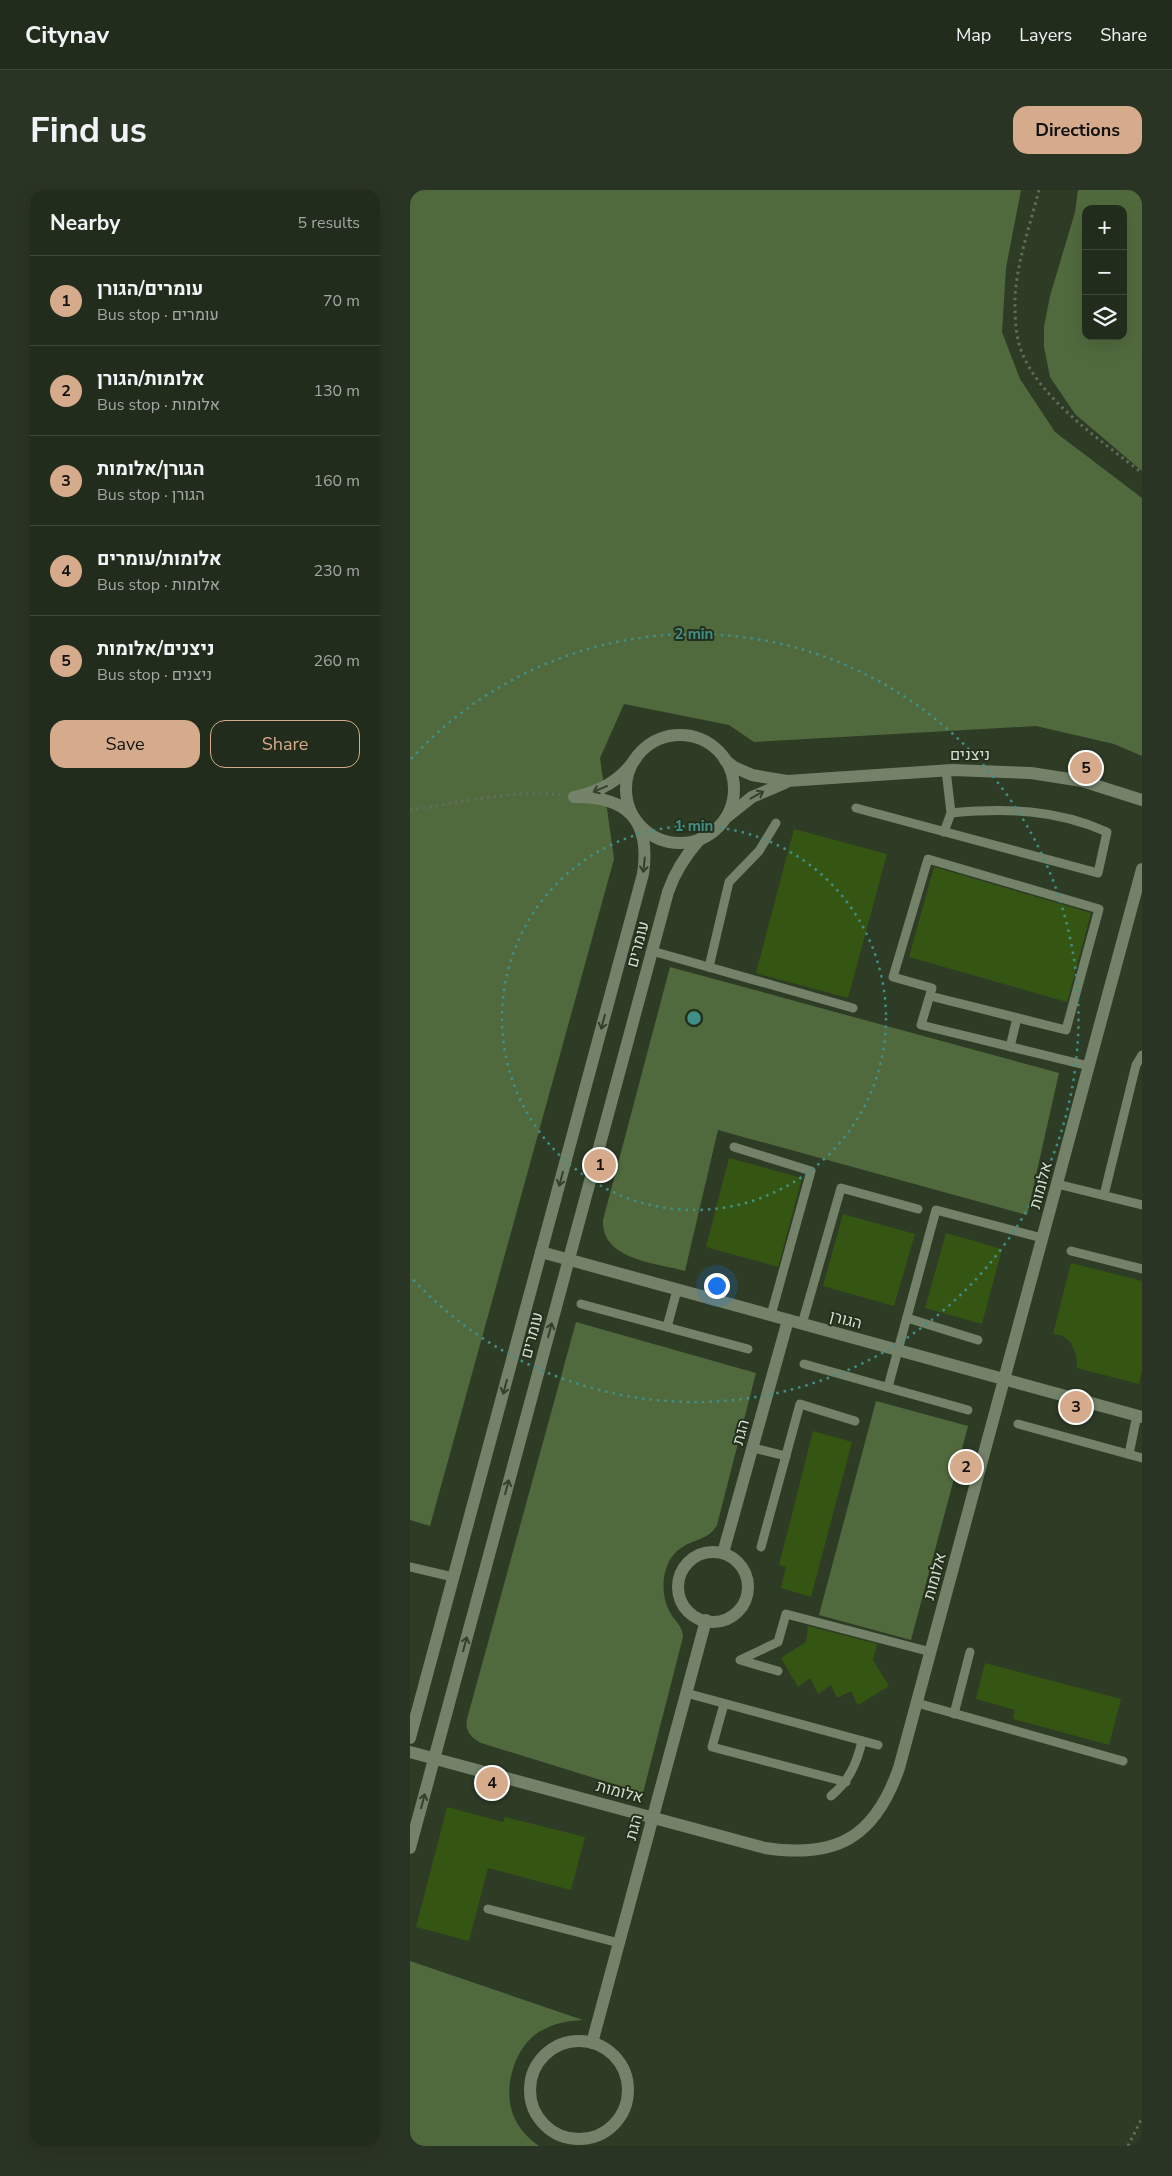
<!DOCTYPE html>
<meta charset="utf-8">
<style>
:root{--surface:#222c1c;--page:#2a3425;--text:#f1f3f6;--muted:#a2a7a3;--line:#3f483b;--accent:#d6ab8b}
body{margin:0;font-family:"Nunito Sans",Heebo,sans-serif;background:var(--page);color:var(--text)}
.controls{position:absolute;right:15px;top:15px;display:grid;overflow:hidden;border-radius:10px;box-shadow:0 5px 20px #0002}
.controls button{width:45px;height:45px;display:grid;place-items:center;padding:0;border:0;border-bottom:1px solid var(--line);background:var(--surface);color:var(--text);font:25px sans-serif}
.you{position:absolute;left:306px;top:1095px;width:18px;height:18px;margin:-12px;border:4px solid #fff;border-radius:50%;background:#1a73e8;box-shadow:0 0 0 8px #1a73e833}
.badge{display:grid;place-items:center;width:32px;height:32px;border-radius:50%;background:var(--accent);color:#111;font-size:16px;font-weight:700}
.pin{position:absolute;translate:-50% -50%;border:2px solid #fff;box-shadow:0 1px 5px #0006}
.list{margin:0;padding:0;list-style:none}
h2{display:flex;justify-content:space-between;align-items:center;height:65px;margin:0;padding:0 20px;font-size:21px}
h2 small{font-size:16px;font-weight:400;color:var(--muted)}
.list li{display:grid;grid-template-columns:32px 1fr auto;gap:15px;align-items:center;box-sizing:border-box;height:90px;padding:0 20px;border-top:1px solid var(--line)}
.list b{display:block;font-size:19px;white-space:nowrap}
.list p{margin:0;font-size:16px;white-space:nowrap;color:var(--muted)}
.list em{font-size:16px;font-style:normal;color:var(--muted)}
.actions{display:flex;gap:10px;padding:15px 20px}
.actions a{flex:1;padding:11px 0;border:1px solid var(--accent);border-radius:15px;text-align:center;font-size:18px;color:var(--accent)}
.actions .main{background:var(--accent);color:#111}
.icon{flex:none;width:28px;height:28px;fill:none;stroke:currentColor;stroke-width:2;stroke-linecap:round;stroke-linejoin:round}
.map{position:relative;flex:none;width:732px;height:1956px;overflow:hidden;border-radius:15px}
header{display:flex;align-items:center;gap:30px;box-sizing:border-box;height:70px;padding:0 25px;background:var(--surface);border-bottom:1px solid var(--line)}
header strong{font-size:24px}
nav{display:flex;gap:28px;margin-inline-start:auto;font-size:18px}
.intro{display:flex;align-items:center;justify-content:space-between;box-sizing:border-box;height:120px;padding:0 30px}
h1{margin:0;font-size:35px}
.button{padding:12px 22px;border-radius:15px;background:var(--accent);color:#111;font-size:18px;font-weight:700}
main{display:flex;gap:30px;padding:0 30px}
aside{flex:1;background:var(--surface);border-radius:15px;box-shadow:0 5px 20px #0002}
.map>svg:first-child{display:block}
.green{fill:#516a3d;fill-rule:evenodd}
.building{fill:#355612}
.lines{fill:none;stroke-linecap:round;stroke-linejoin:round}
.path{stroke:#616d59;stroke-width:3;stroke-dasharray:2.5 4;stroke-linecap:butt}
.service{stroke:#748269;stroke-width:9}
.minor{stroke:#748269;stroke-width:12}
.oneway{stroke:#34402b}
.ring{fill:none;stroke:#419087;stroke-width:2.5;stroke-dasharray:2.5 5}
.labels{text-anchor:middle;stroke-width:4;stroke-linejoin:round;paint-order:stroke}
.street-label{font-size:16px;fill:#d6ded1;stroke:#24301b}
.centre{fill:#419087;stroke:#24301b;stroke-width:2.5}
.ring-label{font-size:15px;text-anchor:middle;font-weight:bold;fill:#419087;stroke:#24301b;stroke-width:4;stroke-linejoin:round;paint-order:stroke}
</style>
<header>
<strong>Citynav</strong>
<nav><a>Map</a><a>Layers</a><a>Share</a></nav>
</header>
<div class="intro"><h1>Find us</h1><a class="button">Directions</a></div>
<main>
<aside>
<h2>Nearby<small>5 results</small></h2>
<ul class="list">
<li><span class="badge">1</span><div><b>עומרים/הגורן</b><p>Bus stop · עומרים</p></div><em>70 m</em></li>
<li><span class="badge">2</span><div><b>אלומות/הגורן</b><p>Bus stop · אלומות</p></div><em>130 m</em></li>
<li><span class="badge">3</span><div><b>הגורן/אלומות</b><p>Bus stop · הגורן</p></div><em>160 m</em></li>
<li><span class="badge">4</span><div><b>אלומות/עומרים</b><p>Bus stop · אלומות</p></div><em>230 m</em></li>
<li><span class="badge">5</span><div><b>ניצנים/אלומות</b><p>Bus stop · ניצנים</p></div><em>260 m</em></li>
</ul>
<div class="actions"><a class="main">Save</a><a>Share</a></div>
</aside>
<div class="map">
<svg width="732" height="1956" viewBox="0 0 732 1956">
<rect width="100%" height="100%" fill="#2e3b25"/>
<g class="green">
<path d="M0,0h611l-15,78 -4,64 18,47 35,53 87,66v258l-28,-12 -78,-18 -282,16 -25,-17 -105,-21 -24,54 14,101 -184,667 -20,-6z"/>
<path d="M668,0h64v281l-67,-57 -25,-37 -6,-30v-20l6,-31 25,-84zM676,19h37v127h-37z"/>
<path d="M260,777l389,106 -32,142 -309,-85 -33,141c-29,-8 -84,-11 -82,-51z"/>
<path d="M166,1132l180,51 -39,152c-10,19 -31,12 -46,33 -10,16 -10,40 0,56 5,8 12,13 12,23l-40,156 -162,-50c-11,-6 -16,-12 -14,-24z"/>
<path d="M466,1211l92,25 -57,214 -92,-25z"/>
<path d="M0,1771l173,59c-16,1 -29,3 -44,12 -25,15 -37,58 -25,85 6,13 14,21 25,29h-129z"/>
</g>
<g class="building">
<path d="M384,639l93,25 -39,144 -92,-25z"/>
<path d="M524,677l157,46 -24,89 -158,-45z"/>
<path d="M319,968l73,20 -24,89 -72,-20z"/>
<path d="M433,1024l72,20 -21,72 -71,-20z"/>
<path d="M536,1043l56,16 -20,75 -57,-16z"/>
<path d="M661,1073l71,18v90l-3,13 -62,-16 -1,-14 -5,-11 -8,-7 -10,-2z"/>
<path d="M403,1241l39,11 -41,155 -30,-9 5,-21 -7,-2z"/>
<path d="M398,1436l69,18 -4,16 16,26 -31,19 -7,-14 -14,7 -6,-13 -13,9 -8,-16 -12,9 -17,-29 25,-16z"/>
<path d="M575,1473l136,36 -12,46 -96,-26 2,-9 -39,-11z"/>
<path d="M37,1617l56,15 2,-5 80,20 -14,53 -83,-22 -19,73 -53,-14z"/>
</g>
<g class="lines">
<g class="path">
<path d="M629,0c-9,35 -22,72 -24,107 0,18 0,37 6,53 17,48 82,92 121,123"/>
<path d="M0,620c45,-6 107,-22 151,-15"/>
<path d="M718,1956l14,-28"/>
</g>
<g class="service">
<path d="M446,618l242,65 9,-41c-51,-23 -101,-24 -156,-19"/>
<path d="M534,642l7,-19 -5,-43"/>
<path d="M242,761l201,57"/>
<path d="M299,777l20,-85 30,-31 17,-28"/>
<path d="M520,806l136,34 33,-121 -171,-50 -35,118 39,11 -11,37 168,41"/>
<path d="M600,857l7,-29"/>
<path d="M324,957l77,24 -40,144"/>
<path d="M647,994l85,21"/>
<path d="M694,1005l32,-130 6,-10"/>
<path d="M661,1061l71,18"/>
<path d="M171,1114l167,45"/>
<path d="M497,1128l71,22"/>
<path d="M392,1134l39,-136 77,21"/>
<path d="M257,1137l10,-37"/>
<path d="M394,1174l164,46"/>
<path d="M478,1197l48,-177 106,28"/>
<path d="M608,1234l124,34"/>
<path d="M343,1258l33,8"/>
<path d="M719,1264l8,-39"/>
<path d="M351,1357l39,-143 55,17"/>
<path d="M0,1377l43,10"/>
<path d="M368,1481l-38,-11 38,-18 8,-28 145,38"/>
<path d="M276,1503l192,52"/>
<path d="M507,1513l206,58"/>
<path d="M314,1514l-12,43 134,35"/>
<path d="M544,1524l16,-62"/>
<path d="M421,1606c18,-15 26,-33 31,-55"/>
<path d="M78,1719l131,34"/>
</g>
<g class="minor">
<circle cx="270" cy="599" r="54"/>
<path d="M315,570l9,7 18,8 35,6 165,-11 79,3 51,8 60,19"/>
<path d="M318,626l24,-19 33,-14"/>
<path d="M131,1062l601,165"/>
<circle cx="303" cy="1397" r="35"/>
<path d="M313,1363l65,-233"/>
<path d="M0,1548l233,-864c8,-54 -16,-78 -69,-77 27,-6 46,-16 62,-39"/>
<path d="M0,1562l355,96c72,11 110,-11 134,-80l243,-899"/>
<path d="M0,1658l258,-956c7,-21 17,-36 32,-53"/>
<circle cx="169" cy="1900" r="49"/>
<path d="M182,1853l114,-423"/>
</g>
</g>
<defs><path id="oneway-shaft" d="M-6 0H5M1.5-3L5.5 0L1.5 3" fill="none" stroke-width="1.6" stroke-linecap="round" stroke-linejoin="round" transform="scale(1.25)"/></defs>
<g class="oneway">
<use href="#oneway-shaft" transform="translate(190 599) rotate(157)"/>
<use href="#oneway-shaft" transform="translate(347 605) rotate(-29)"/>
<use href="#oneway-shaft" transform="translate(234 675) rotate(96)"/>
<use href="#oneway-shaft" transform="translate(193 832) rotate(105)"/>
<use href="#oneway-shaft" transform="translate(151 989) rotate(105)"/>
<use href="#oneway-shaft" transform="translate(140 1140) rotate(-75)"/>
<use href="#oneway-shaft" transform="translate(95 1197) rotate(105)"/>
<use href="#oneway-shaft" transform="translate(97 1297) rotate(-75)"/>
<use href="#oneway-shaft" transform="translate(55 1454) rotate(-75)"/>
<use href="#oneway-shaft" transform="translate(13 1611) rotate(-75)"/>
</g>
<g class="ring">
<circle cx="284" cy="828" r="192"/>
<path d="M1 569A384 384 0 1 1 1 1087"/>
</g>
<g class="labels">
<g class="street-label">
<text x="560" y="570">ניצנים</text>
<text transform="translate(227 754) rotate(-75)" y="6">עומרים</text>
<text transform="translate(630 995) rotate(-75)" y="6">אלומות</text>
<text transform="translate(436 1129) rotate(15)" y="6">הגורן</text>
<text transform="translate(121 1145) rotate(-75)" y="6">עומרים</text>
<text transform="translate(330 1242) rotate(-75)" y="6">הגת</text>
<text transform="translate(524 1386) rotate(-75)" y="6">אלומות</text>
<text transform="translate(210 1601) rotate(15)" y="6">אלומות</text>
<text transform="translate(223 1637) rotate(-75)" y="6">הגת</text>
</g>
</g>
<circle cx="284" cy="828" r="8" class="centre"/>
<g class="ring-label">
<text x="284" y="449">2 min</text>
<text x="284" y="641">1 min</text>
</g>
</svg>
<div class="controls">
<button>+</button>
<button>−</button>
<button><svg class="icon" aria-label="layers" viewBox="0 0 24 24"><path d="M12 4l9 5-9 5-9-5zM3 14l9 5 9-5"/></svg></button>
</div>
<div class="you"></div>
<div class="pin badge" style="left:190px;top:975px">1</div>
<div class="pin badge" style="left:556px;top:1277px">2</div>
<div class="pin badge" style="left:666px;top:1217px">3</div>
<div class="pin badge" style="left:82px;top:1593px">4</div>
<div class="pin badge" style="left:676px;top:578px">5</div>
</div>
</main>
